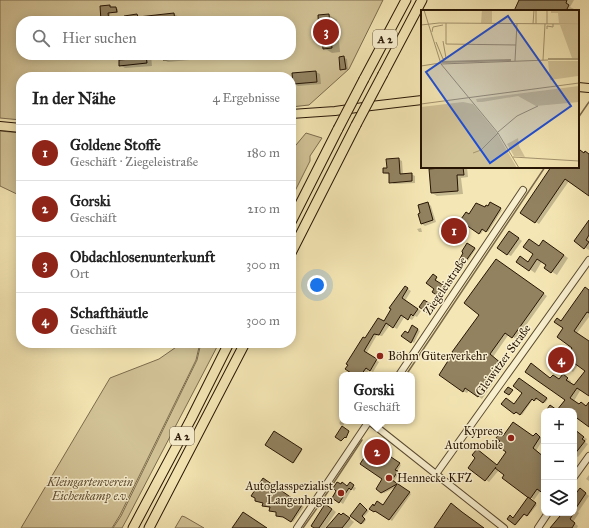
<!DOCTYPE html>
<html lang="de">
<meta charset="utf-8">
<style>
:root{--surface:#fff;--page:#f2f2f2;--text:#222;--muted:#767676;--line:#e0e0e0;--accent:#8f2418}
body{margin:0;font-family:"IM FELL Great Primer",serif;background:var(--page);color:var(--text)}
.controls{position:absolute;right:12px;bottom:12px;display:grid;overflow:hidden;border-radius:8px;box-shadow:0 2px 10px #0003}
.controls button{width:36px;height:36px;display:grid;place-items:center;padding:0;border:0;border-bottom:1px solid var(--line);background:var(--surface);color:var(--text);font:20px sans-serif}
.you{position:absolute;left:317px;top:285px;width:14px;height:14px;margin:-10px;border:3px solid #fff;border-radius:50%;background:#1a73e8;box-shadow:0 0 0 6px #1a73e833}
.badge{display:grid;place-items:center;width:26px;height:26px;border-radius:50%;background:var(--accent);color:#fff;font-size:13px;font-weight:700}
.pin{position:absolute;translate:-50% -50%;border:2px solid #fff;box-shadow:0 1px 4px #0006}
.popup{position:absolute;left:339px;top:372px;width:76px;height:52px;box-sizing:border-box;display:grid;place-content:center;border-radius:8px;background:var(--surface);filter:drop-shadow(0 1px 3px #0005);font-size:13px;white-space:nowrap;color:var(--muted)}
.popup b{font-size:15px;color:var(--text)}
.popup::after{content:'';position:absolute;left:50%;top:100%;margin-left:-8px;border:8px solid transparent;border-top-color:var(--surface)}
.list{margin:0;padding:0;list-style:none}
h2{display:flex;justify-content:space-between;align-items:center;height:52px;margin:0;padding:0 16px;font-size:17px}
h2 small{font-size:13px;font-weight:400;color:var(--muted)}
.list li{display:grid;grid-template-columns:26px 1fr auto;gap:12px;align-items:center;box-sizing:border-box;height:56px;padding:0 16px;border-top:1px solid var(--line)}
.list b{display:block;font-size:15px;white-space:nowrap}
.list p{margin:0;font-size:13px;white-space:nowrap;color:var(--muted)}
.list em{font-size:13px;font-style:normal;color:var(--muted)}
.icon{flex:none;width:22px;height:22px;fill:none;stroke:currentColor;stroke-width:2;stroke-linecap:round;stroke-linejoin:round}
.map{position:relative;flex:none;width:589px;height:528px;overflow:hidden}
.search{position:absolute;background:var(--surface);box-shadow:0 2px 10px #0003;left:16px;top:16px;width:280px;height:44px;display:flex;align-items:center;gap:10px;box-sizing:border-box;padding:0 14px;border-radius:16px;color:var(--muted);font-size:15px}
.panel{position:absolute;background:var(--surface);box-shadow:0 2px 10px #0003;left:16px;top:72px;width:280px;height:276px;border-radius:16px}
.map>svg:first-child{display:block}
.green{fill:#d2c397;stroke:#7c6c4e;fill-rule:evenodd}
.shadow{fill:#0003}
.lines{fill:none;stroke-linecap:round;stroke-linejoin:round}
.stream{stroke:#79684a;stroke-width:1.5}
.building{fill:#928260;stroke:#271504}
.minor-casing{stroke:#5a4a30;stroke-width:8}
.major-casing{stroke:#271504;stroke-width:10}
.highway-casing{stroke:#271504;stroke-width:11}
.minor{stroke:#f8efcf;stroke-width:6}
.major{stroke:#f5e7b5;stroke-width:8}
.highway{stroke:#f5e7b5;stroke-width:9}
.highway-bridge-casing{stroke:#271504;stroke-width:11;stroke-linecap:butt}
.highway-bridge{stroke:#f5e7b5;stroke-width:9}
.poi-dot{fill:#8f2418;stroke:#f8efcf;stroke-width:1.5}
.labels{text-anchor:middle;stroke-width:3;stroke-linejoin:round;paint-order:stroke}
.shield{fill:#f8efcf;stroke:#665641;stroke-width:1}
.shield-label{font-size:11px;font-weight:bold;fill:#271504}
.street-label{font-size:12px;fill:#271504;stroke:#f8efcf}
.poi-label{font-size:12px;fill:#271504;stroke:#f8efcf;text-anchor:start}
.park-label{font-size:12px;font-style:italic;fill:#635237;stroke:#f8efcf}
.inset-river{fill:none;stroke:#afa079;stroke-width:2}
.inset-road{fill:none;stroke:#a3936e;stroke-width:1}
.view{fill:#1d4ed8;fill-opacity:0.15;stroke:#1d4ed8;stroke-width:2}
.inset-edge{fill:none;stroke:#271504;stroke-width:2}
</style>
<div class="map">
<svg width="589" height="528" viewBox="0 0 589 528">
<rect width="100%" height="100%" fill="#f5e7b5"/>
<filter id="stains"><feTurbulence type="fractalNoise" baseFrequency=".005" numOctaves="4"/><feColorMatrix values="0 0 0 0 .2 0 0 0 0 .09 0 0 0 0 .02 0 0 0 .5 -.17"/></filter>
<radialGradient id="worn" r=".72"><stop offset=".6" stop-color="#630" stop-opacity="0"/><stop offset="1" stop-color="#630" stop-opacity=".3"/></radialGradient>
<g class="green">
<path d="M0,0h383l-34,69 -40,36 -18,2v-30h-270v43l-21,-2zM21,21h270v34h-270z"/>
<path d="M0,131l21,2v63l-21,-10z"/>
<path d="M306,133l16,5 -12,18v5l-19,38v-48z"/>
<path d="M182,343h18l-4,17 -76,155 -8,13h-91l89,-150 49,-19z"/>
<path d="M201,343h18l-92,176 -5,9h-9l8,-12 76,-156z"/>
<path d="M182,516l3,1 19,11h-29z"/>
</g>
<g class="shadow">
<path d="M521,0h53l-4,7 4,2 -2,2h-57z"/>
<path d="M109,6l9,3v4h-8v8h-8z"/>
<path d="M174,14l5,3 1,4h-54l11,-6 4,2z"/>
<path d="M329,15l8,5 3,32 -8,1 -8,-5z"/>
<path d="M132,55h19l1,11 -27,2 -5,-3 13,-5z"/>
<path d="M164,55h36v4l-32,3 -4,-2z"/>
<path d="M275,55h13v2l-8,1z"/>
<path d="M340,58h4l3,1 1,11h-5l-2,-1z"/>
<path d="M316,72l4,2 1,10 -23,2 -4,-2z"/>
<path d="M578,154h11v41l-20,-14 -30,43 -18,-11 31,-46h26z"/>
<path d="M398,159l4,2 1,14 8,-1 4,2v7l-21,1 -4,-2v-7l-6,-2z"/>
<path d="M429,167h38l1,10 -7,1 2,16 -26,2 -5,-3z"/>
<path d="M428,203l3,3 5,16 -11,4 -3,-2z"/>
<path d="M491,204l11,6 -14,22 -4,-3 -3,5 -16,-11 -11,17 -7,-5 22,-20 19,-8z"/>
<path d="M589,222v28l-14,-9z"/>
<path d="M421,228l1,4h-3l-2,-3z"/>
<path d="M513,234l9,7 -11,15 -4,-2z"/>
<path d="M468,244l8,5 -11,16 -5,-4z"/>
<path d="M548,244l20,14 -11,17 -11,-7 2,-3 -6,-4 -7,12 -17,-12 2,-4 9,5 11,-15z"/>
<path d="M500,262l47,34 -31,43 -7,-5 -16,23 12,9 -23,33 -13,-9 -2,3 -4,-2 18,-77z"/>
<path d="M433,275l4,3 -1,3 12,9 -6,8 -8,-6 2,-3z"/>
<path d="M405,287l6,4 -6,10 16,10 -4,6 -2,-1 -3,4 -7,-4 -8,13 -7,-4 -8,11 -5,-1 -11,19 13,8 -6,10 -4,-3 -3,6h-10l10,-35 18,-18z"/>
<path d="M589,291v26l-12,16 12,9v53l-8,-6 -7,12 6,4 6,2 3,-3v22l-15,-11v-4h-16l9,-11 -16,-21 9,1 7,-2 4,3 -1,2 5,3 11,-15 -8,-6 -5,7 -18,-12 11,-2 8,-10 -13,-26z"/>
<path d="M413,327l7,4 -6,12 -11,-7 5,-2z"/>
<path d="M520,379l28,20 -3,4 -7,-5 -2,3 -3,-2 -11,16 -5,-3 -1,2 -14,-10 12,1 9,-12z"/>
<circle cx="342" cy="423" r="2.5"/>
<path d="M574,430l13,9 -2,3 3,2 -10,13 -4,-3z"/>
<path d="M275,432l27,19 -8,12 -27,-18z"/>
<path d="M503,437h37l3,2 -7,12 8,6v36l-3,-3 -7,10 -35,-30 -10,12 -19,-14 28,-2 10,-14z"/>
<path d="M375,444l13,9 -2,2 15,10 -4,7 2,1 -5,9 17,12 -19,27 -14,-10 -1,2 -6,-4 4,-2 8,-1 14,-19 -13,6 -3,-1 3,-13z"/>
<path d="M589,475v6l-3,-2z"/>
<path d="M263,480l41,27 -11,15 -7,-4 -7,-2 -2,-4 -7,-2 1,-2 -8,-2 1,-3 -8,-2z"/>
<path d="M350,484l6,4 -2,3 -2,-2 -9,15 -10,-7 15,-10z"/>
<path d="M584,492l5,4 -11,16 1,1 -6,9 5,4 -1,2h-25l9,-12 1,-3h12v-15z"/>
<path d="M528,499l9,6 -9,11 -3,-2 -9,11 -7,-7 5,1z"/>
<path d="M362,506l7,5 -6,7 3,2 -3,4 -12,-8z"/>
<path d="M331,508l5,4 -11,16h-9z"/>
<path d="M339,514l9,3 6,5 -5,6h-22z"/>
</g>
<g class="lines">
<g class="stream">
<path d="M578,118l11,-16"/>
<path d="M406,375l139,-208"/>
<path d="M325,496l37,-56"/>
<path d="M303,528l19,-27"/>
</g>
</g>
<g class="building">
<path d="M519,0h48l-1,3 3,2 -3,6h-52z"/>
<path d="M110,5v2h6l1,5 -9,1 1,8h-8l-1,-15z"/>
<path d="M174,13l1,8h-51v-5l13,-2 1,3z"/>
<path d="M329,14l3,34 -9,1 -1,-10 -3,-3 -1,-21z"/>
<path d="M131,55h15l1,8 -28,3v-6l13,-1z"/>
<path d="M163,55h24v3l-24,2z"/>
<path d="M344,56l2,13 -6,1 -1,-13z"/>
<path d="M316,71l1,11 -24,2 -1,-11z"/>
<path d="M580,150l4,3 1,-2 4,3v42l-24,-17 -30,44 -15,-10 31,-46h27v-15z"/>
<path d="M399,158l1,16 12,-1v8l-23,2v-10h-6v-5h4l-1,-9z"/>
<path d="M454,167h9l1,8h-7l1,16 -27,2 -2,-24z"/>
<path d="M428,202l5,18 -12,4 -3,-10 2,-1 -2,-8z"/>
<path d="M490,202l11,6 -15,24 -4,-3 -3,5 -16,-11 -11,17 -6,-4 3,-6 -4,-3 8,-10 6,5 7,-10 3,2 7,-11 9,4 1,-2 2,1z"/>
<path d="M589,220v15l-3,5 3,2 -5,7 -10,-8z"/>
<path d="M509,231l10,7 -12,17 -10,-7z"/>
<path d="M529,239l10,7 4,-6 21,15 -13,18 -7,-5 2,-3 -9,-6 -8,12 -13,-9 4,-6 8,6 5,-8 -10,-7z"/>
<path d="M467,243l8,5 -12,17 -5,-3 5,-9 -1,-1v-1z"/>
<path d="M496,259l48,34 -32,45 -7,-5 -15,21 12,10 -6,7 -18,26 -13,-9 -2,4 -24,-17 14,-22 -1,-1 27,-37 -15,-12z"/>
<path d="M433,274l4,3 -2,3 13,8 -7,10 -9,-6 2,-3 -8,-6z"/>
<path d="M405,286l3,2 -6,10 16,11 -5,7 -2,-2 -3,6 -7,-5 -8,13 -7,-5 -7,12 -5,-1 -10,17 13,8 -7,12 -4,-3 -5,7h-7l-9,-6 3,-4 -2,-1 17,-27 2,1 13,-20 6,3 7,-12 -2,-1z"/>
<path d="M585,287l4,3v23l-2,-1 -13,19 15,10v55l-12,-8 -7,10 9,6 2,-2 5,4 3,-4v25l-15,-11v-5h-25l-2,-2 3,-4 7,5 8,-10 -40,-28 6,-9 19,15 3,-3 6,4 4,-5 5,4 -2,2 8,5 11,-14 -11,-8 -6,8 -14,-10 6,-8 6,4 6,-9 -15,-11 6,-9 -9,-6 3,-4 4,3z"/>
<path d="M424,300l10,6 -5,8 -10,-7z"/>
<path d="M412,325l6,4 -7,14 -10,-7 4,-5 3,2z"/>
<path d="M519,378l28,20 -4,5 -7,-5 -2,3 -2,-2 -12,16 -4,-3 -2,2 -13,-10 5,-6 8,6 8,-11 -9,-7z"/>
<path d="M508,387l5,3 -4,5 -5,-3z"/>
<path d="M513,422l20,14 3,-3 4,4 -7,11 11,9v37l-7,-5 -7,10 -28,-21 2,-3 -9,-7 1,-1 -11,14 -17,-13 7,-10 -3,-3 5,-6 20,16 9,-13 -10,-7 4,-4 -4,-3 3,-4 4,2z"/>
<path d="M342,426l7,5 -3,7 -1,-1 -4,4 -6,-4z"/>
<path d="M574,429l10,8 -2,2 3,2 -11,14z"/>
<path d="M274,431l28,18 -9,14 -28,-18z"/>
<path d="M374,443l13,8 -2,2 15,10 -5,7 3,1 -6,9 18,12 -21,28 -14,-9 -1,1 -5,-3 4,-5 1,2 3,-5 6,4 14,-21 -16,9 -5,-4 6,-10 -22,-15 7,-11 1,-5 3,-1z"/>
<path d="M263,478l39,27 -11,17 -8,-5 -7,-1v-4l-7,-1 1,-4 -8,-1 1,-3 -8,-2v-3l-4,-2z"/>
<path d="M337,482l4,2 1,-2 5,4 3,-4 4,3 -3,5 -2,-2 -10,15 -7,-5 4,-7 -3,-3z"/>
<path d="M580,488l6,5 -12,18v-15z"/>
<path d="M528,497l8,6 -9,13 -3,-2 -9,11 -8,-6 3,-4 3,3z"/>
<path d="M360,503l7,7 -5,6 3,3 -4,5 -11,-8z"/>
<path d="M451,503l11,9 22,16h-50z"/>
<path d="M325,504l7,5 -13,19h-5l-3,-2z"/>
<path d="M243,512l24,16h-35z"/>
<path d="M339,513l2,2 2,-2 7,5 -8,10h-16z"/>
<path d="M555,513h19l-4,6 5,4 -3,5h-22l10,-12z"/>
</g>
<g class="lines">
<g class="minor-casing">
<g id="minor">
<path d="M399,375l124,-185"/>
<path d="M369,421l135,107"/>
<path d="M436,474l153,-214"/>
<path d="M574,477l15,-21"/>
<path d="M297,528l72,-107"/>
<path d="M538,528l10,-15"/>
</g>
</g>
<g class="major-casing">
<g id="major">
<path d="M578,87l11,1"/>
<path d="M291,114l44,-3 36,-5 51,-6"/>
<path d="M0,126l21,2"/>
</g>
</g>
<g class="highway-casing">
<g id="highway">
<path d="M383,74l39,-74"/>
<path d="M364,79l42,-79"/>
<path d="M291,222l47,-93"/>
<path d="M291,253l65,-128"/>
<path d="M133,528l58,-109 38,-76"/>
<path d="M149,528l96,-185"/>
</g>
</g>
<use href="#minor" class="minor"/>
<use href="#major" class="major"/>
<use href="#highway" class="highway"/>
<g class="highway-bridge-casing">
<g id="highway-bridge">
<path d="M356,125l27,-51"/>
<path d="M338,129l26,-50"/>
</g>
</g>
<use href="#highway-bridge" class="highway-bridge"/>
</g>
<g class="poi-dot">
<circle cx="380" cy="356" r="4"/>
<circle cx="511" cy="438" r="4"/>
<circle cx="389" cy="478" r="4"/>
<circle cx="341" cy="493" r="4"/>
</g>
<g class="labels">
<g class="shield">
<rect x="373" y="30" width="24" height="18" rx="3"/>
<rect x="170" y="427" width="24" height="18" rx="3"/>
</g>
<g class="shield-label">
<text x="385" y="43">A 2</text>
<text x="182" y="440">A 2</text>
</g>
<g class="street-label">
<text transform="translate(445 286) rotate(-56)" y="4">Ziegeleistraße</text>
<text transform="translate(503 360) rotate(-54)" y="4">Gleiwitzer Straße</text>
</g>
<g class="poi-label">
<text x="388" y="360">Böhm Güterverkehr</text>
<text x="503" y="435" text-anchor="end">Kypreos<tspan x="503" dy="14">Automobile</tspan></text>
<text x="397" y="482">Hennecke KFZ</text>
<text x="333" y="490" text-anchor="end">Autoglasspezialist<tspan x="333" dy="14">Langenhagen</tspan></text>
</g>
<g class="park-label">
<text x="90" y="486">Kleingartenverein<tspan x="90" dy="14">Eichenkamp e.v.</tspan></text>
</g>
</g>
<g transform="translate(421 10)">
<rect width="158" height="158" fill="#f5e7b5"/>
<path d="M61,0h10v13h-11zM130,0h28v13h-20l-1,-10h-7zM139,15h19v33h-7zM127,51h30v15l-28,4zM158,76v16l-43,4 -18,-10 -36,6h-5l-1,-3zM42,92l10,2 24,29 20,35h-96v-61zM97,128l1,8 6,11 -11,-1 -7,-12z" fill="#d2c397"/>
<path class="inset-river" d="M127,49h31M21,52l69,-2"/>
<path class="inset-road" d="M3,0l17,54 57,69 21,35M25,13v21l70,1M112,14l1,-14M115,14v-14M126,14v-14M0,15l18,-2 140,1M126,19v-3l6,1v-3M11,22l1,-5 10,-2M15,32l7,17 3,-1 -3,-17M122,50l2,-36M94,51l2,-38M20,54l107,-4M0,56l19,-3M0,94l158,-21M77,122l19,-16 21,-10M52,143l8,-3 17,-17M92,147l66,4"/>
<path class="view" d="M87,6l63,90 -81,57 -64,-91z"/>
<rect width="158" height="158" class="inset-edge"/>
</g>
<rect width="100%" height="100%" filter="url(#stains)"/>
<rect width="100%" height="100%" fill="url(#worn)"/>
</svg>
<div class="controls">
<button>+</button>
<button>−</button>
<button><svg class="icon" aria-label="layers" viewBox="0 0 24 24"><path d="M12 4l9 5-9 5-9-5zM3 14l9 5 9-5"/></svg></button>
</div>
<div class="you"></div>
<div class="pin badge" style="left:454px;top:231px">1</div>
<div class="pin badge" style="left:377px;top:452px">2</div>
<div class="popup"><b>Gorski</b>Geschäft</div>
<div class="pin badge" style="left:326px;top:32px">3</div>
<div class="pin badge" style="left:561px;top:360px">4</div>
<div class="search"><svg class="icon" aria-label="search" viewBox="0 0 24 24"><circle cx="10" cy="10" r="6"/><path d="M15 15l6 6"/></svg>Hier suchen</div>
<section class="panel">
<h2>In der Nähe<small>4 Ergebnisse</small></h2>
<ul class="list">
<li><span class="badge">1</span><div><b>Goldene Stoffe</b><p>Geschäft · Ziegeleistraße</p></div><em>180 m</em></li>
<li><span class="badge">2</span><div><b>Gorski</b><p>Geschäft</p></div><em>210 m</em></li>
<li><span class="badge">3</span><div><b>Obdachlosenunterkunft</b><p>Ort</p></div><em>300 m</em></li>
<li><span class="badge">4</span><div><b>Schafthäutle</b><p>Geschäft</p></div><em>300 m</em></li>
</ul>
</section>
</div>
